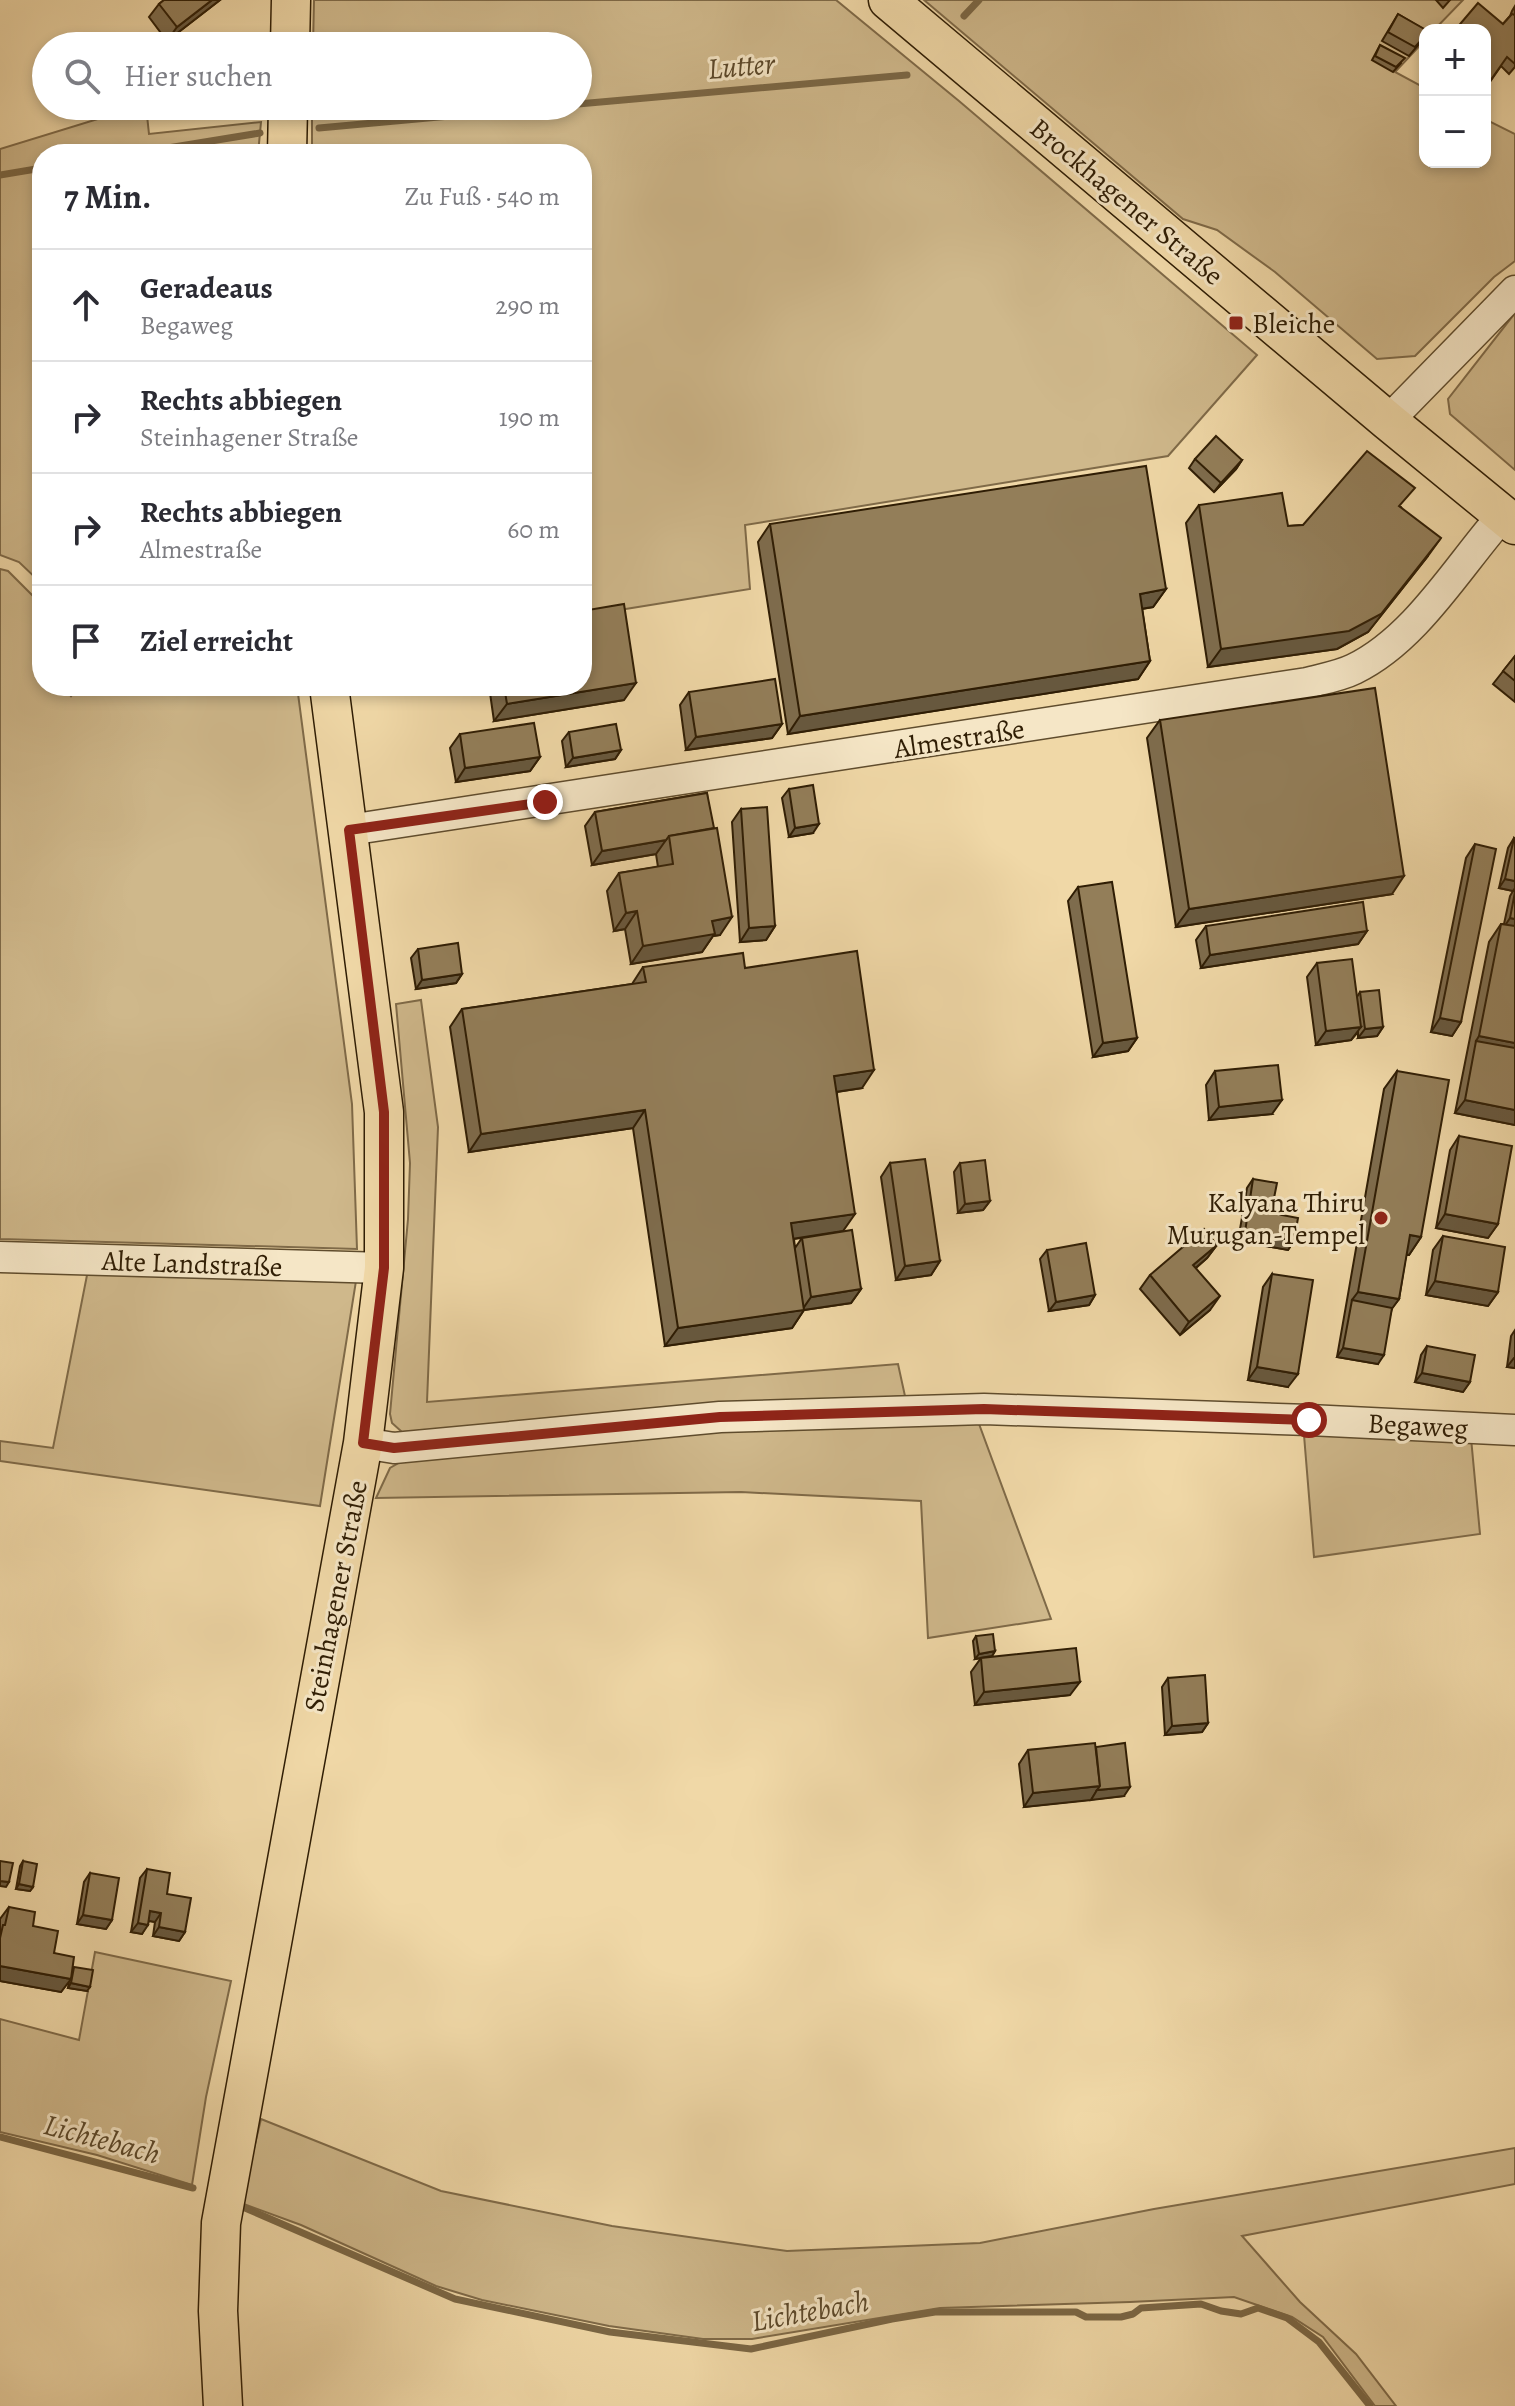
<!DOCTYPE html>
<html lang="de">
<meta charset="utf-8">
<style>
:root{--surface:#fff;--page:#f7f7f7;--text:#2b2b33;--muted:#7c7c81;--line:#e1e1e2}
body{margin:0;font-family:Alegreya,serif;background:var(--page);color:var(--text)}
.controls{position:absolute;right:24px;top:24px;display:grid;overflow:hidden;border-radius:16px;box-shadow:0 4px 12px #0003}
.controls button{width:72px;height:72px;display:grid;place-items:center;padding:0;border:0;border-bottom:2px solid var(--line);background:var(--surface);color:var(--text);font:40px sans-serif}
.stop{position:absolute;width:24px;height:24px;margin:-18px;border:6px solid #8f2418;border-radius:50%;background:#fff}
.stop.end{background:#8f2418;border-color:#fff;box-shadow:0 2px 8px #0008}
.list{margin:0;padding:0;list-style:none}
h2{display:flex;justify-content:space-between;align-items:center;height:104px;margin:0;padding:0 32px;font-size:34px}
h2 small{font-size:26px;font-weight:400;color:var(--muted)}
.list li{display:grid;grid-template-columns:52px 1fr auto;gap:24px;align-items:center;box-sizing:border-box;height:112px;padding:0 32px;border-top:2px solid var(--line)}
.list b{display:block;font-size:30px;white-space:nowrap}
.list p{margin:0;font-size:26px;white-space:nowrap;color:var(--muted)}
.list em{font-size:26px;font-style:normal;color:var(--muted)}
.icon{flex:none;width:44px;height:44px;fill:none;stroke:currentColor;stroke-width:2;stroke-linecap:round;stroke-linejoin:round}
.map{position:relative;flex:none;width:1515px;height:2406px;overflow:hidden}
.search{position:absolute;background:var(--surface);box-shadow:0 4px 12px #0003;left:32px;top:32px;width:560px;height:88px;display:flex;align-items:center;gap:20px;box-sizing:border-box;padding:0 28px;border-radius:44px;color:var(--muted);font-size:30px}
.panel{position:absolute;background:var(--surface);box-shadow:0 4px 12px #0003;left:32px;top:144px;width:560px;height:552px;border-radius:32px}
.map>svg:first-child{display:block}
.green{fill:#cfb88b;stroke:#7f6a48;stroke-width:2}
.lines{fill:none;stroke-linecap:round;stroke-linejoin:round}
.stream{stroke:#7b6745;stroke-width:7}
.minor-casing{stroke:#5f4c2d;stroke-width:33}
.major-casing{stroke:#2f1d04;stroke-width:41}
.minor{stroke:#f5e6c6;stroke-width:30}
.major{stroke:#f0d8a7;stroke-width:38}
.wall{fill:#7e6c4d;stroke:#2f1d04;stroke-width:2;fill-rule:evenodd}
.shaded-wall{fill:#67583e;stroke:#2f1d04;stroke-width:2}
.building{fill:#937e59;stroke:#2f1d04;stroke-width:2}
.route{stroke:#8f2418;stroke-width:10}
.poi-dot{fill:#8f2418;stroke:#f5e6c6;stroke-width:3}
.labels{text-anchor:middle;stroke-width:6;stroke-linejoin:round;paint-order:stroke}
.street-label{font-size:28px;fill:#2f1d04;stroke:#f5e6c6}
.poi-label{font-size:28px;fill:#2f1d04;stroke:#f5e6c6;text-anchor:start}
.water-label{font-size:30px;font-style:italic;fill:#5b482a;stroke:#f5e6c6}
</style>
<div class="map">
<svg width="1515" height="2406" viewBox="0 0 1515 2406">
<rect width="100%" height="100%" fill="#f0d8a7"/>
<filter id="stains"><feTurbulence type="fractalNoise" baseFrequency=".0025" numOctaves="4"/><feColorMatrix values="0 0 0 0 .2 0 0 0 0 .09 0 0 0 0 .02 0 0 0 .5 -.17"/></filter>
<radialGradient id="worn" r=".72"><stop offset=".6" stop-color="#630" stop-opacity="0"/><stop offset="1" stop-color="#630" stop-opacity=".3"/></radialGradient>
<g class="green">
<path d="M314,0h522l123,101 298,254 -89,101 -423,69 5,64 -168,27v-462h-270v-48h266v-60h-265z"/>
<path d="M924,0h539l-29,30h-9v10l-30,32 30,16v74h60v-43l30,15v127l-21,16 -79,79 -38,3 -102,-87 -58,-42 -34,-11z"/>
<path d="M140,106h6l3,28 112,-12 -3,32h-216v430l-23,-22 -19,-7v-406z"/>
<path d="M1515,313v157l-65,-56 -2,-15z"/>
<path d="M0,569l8,2 34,34v81h27l2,11 2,-11h224l55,418 5,145 -357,-10z"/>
<path d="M421,1000l17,127 -11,275 471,-38 7,32 -503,36 -10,-9 -2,-9 18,-195 2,-56 -14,-159z"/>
<path d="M88,1270l268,11 -36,225 -320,-45v-20l53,7z"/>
<path d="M909,1420l70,4 72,195 -123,19 -7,-137 -180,-9 -365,6 14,-30 14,-8 270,-26z"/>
<path d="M1304,1435l167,3 9,96 -166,23z"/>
<path d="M95,1952l136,29 -25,116 -14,88 -95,-30 -97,-23v-113l79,21z"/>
<path d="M261,2119l180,72 171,35 175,25 193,-8 174,-34 361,-61v36l-273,52 58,66 56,52 40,52h-21l-52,-69 -31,-20 -58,-20 -104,5 -190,6 -188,31h-49l-94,-13 -127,-26 -46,-14 -135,-61 -60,-22z"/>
</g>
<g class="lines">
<g class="stream">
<path d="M964,16l15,-16"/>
<path d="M578,104l329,-29"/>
<path d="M319,128l241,-22"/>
<path d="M131,154l129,-21"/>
<path d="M0,175l42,-7"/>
<path d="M0,2137l193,51"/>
<path d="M238,2205l217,94 155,33 141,17 141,-30 43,-7h141l10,5h35l12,-3 8,-6 60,-4 20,7 20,3 17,-6 29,10 32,24 51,64"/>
</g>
<g class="minor-casing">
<g id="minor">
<path d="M1388,421l127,-130"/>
<path d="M349,830l958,-147c15,-4 33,-7 47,-14 62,-30 104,-103 149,-154"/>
<path d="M0,1257l384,11"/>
<path d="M363,1443l31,5 326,-31 264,-8 325,11 206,10"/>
</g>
</g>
<g class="major-casing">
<g id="major">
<path d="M888,0l500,421 127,104"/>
<path d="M290,46l1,-46"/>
<path d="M287,154l1,-48"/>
<path d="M223,2406l-5,-95 3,-88 142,-780 21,-175v-156l-55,-426"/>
</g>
</g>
<use href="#minor" class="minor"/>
<use href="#major" class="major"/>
</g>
<g class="wall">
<path d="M164,0h56l-53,41 -18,-24 10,-13z"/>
<path d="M1436,0h14l-7,8z"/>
<path d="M1515,6v61l-6,7 -8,-8 -16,23v-59l18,-6 7,-8 2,-5z"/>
<path d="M1398,14l27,16v7l-16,19 -27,-15z"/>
<path d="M1380,45l21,18 -8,9 -21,-12z"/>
<path d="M1195,459l47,1 -6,9 -22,23 -25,-24z"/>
<path d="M1199,505l89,21 15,-1 98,-18 27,49 -60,76 -31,17 -129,18 -22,-144z"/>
<path d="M770,524l396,65 -13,18 -11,2 8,52 -12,18 -350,55 -30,-192z"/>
<path d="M1515,656v46l-22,-18z"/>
<path d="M489,686h93l42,14 -130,21z"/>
<path d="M689,692l93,32 -10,14 -86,12 -6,-45z"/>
<path d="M1160,720l232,174 -216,33 -29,-189z"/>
<path d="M569,732l52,18 -6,9 -49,8 -4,-26z"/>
<path d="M460,734l80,23 -10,14 -74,11 -6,-34z"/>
<path d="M789,789l24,44 -24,4 -7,-39z"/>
<path d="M707,793l13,142 -7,1 -11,16 -71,12 -6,-35 -11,2 -7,-40 12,-18 39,-6 -2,-13 -64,11 -7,-39 10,-14z"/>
<path d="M741,809l34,117 -9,14 -26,2 -8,-120z"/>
<path d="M1514,838l1,1v286l-60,-12 34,-171 12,-18h3l6,-28 3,-5 -14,-3 9,-40z"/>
<path d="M1475,844l-14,178 -9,14 -21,-4 35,-174z"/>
<path d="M1078,887l59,151 -9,13 -35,6 -25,-156z"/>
<path d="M1206,926l161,5 -9,13 -157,24 -5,-28z"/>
<path d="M418,949l44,25 -6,9 -40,6 -5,-31z"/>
<path d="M1317,963l40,34 3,-5 23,35 -6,9 -19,2v-6l-7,8 -35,5 -9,-68z"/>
<path d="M643,967l102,1 117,120 -25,4 6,139 18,58 -10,14 -47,7 -12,18 -127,18 -32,-218 -164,24 -19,-125 12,-18 170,-25zM828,1234l-26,4 -7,10 -1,-9z"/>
<path d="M1215,1071l57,43 -63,6 -3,-35z"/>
<path d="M1397,1071l24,166 -12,18h-3l-7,44 -7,9 -14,56 -41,-7 47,-268z"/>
<path d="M1459,1136l39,88 -10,14 -52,-10 14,-78z"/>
<path d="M890,1163l50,98 -9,14 -35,5 -15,-103z"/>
<path d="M960,1163l30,38 -7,9 -25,3 -4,-41z"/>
<path d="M1253,1179l18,34 23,28 -6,9 -50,-9 9,-53z"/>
<path d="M1443,1236l55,56 -10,14 -62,-11 7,-45z"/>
<path d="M1217,1245l-10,13 -11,10 14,42 -30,25 -40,-46 10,-14z"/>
<path d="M1047,1250l48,45 -6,10 -40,6 -9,-52z"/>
<path d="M1272,1274l16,113 -40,-7 15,-93z"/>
<path d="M1515,1330v38l-8,-1 4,-31z"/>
<path d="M1427,1346l43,36 -7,10 -48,-10 6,-27z"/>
<path d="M976,1636l19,15 -3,5 -17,3 -2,-18z"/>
<path d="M981,1658l89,37 -95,10 -4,-33z"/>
<path d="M1168,1678l40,45 -6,9 -37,3 -3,-48z"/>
<path d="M1096,1747l28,49 -100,11 -5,-43 9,-14z"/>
<path d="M23,1861l10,26 -3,4 -14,-2 4,-23z"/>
<path d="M147,1869l20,25 18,38 -6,9 -26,-5 2,-14 -6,-1 -7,13 -11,-2 9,-54z"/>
<path d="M90,1873l22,47 -6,9 -29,-5 7,-42z"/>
<path d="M9,1907l24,19 21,27 18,16 15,22 -19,-3 1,-7 -8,11 -61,-11v-62z"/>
</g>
<g class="shaded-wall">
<path d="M212,0h8l-53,41 10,-14z"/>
<path d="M1242,460l-6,9 -22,23 7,-9z"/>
<path d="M1441,538l-13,18 -60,76 -31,17 -129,18 13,-18z"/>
<path d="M1166,589l-13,18 -26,4 13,-17z"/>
<path d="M1150,661l-12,18 -350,55 12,-18z"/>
<path d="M636,683l-12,17 -130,21 13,-17z"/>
<path d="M782,724l-10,14 -86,12 10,-13z"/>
<path d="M621,750l-6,9 -49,8 7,-9z"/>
<path d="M540,757l-10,14 -74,11 9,-14z"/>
<path d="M819,824l-6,9 -24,4 6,-9z"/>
<path d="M666,840l-10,14 -64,11 10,-14z"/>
<path d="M1404,876l-12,18 -216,33 13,-18z"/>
<path d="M1505,879l10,2v7l-2,3 -14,-3z"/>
<path d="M637,911l-12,18 -11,2 12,-18z"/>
<path d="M732,917l-12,18 -7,1 -11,16 -71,12 12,-18 69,-25z"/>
<path d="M1510,918l5,1v10l-11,-2z"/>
<path d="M775,926l-9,14 -26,2 9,-14z"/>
<path d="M1367,931l-9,13 -157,24 9,-13z"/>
<path d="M462,974l-6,9 -40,6 6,-9z"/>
<path d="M1440,1018l21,4 -9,14 -21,-4z"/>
<path d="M1361,1027l-10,13 -35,5 10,-14z"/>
<path d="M1383,1027l-6,9 -19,2 7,-9z"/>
<path d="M1479,1036l36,7v21l-39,-23z"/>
<path d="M1137,1038l-9,13 -35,6 10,-14z"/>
<path d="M874,1070l-12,18 -40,6 12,-18z"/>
<path d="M1282,1100l-10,14 -63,6 10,-13z"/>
<path d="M1465,1100l50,10v15l-60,-12z"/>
<path d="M645,1110l-12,18 -164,24 12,-18z"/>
<path d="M990,1201l-7,9 -25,3 7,-9z"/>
<path d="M855,1214l-12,17 -64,10 12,-18z"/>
<path d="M1445,1214l53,10 -10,14 -52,-10z"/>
<path d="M1245,1232l49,9 -6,9 -50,-9z"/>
<path d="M1410,1235l11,2 -12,18 -12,-2z"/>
<path d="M1217,1245l-10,13 -23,20 9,-13z"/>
<path d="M940,1261l-9,14 -35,5 9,-14z"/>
<path d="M1435,1281l63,11 -10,14 -62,-11z"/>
<path d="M861,1289l-10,14 -47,7 -12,18 -127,18 13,-18 124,-18 9,-13z"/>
<path d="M1358,1292l41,7 -13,18 -34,-17z"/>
<path d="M1095,1295l-6,10 -40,6 7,-9z"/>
<path d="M1220,1296l-10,14 -30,25 9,-13z"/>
<path d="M1343,1348l41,7 -6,9 -41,-7z"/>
<path d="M1514,1358h1v10l-8,-1z"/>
<path d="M1257,1367l41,7 -10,13 -40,-7z"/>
<path d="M1422,1373l48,9 -7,10 -48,-10z"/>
<path d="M995,1651l-3,5 -17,3 4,-5z"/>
<path d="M1080,1682l-10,13 -95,10 9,-13z"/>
<path d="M1208,1723l-6,9 -37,3 7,-9z"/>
<path d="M1100,1786l-9,14 -67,7 9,-14z"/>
<path d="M1130,1787l-6,9 -33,4 6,-10z"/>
<path d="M0,1881l9,1 -3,5 -6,-1z"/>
<path d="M19,1884l14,3 -3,4 -14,-2z"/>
<path d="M150,1911l11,2 -6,9 -11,-2z"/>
<path d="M83,1915l29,5 -6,9 -29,-5z"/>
<path d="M138,1923l10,2 -6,9 -11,-2z"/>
<path d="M159,1927l26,5 -6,9 -26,-5z"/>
<path d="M0,1966l71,13 -10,13 -61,-11z"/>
<path d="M71,1983l19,4 -3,4 -19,-3z"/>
</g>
<g class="building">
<path d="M164,0h48l-35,27 -18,-23z"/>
<path d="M1478,3l25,21 9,-10 3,1v49l-8,-7 -17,24 -5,-4v-47h-30z"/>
<path d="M1398,14l28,16h-1v6l-10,11 -27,-15z"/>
<path d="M1380,45l25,13 -9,9 -21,-11z"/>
<path d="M1216,436l26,24 -21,23 -26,-24z"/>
<path d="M1367,451l48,37 -16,18 42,32 -60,76 -32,17 -128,18 -22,-144 83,-12 6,33 15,-1z"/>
<path d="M1146,466l20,123 -26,5 10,67 -350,55 -30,-192z"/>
<path d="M624,604l12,79 -129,21 -3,-18h78v-75z"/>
<path d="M1515,656v25l-12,-10z"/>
<path d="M775,679l7,45 -86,13 -7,-45z"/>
<path d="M1375,688l29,188 -215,33 -29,-189z"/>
<path d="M534,723l6,34 -75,11 -5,-34z"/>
<path d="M616,724l5,26 -48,8 -4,-26z"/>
<path d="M813,785l6,39 -24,4 -6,-39z"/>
<path d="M707,793l7,35 -45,8 -3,4 -64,11 -7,-39z"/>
<path d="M767,807l8,119 -26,2 -8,-119z"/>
<path d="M717,828l15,89 -20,4 3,13 -72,12 -6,-35 -11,2 -7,-40 54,-9 -4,-28z"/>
<path d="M1514,838l1,1v42l-10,-2z"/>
<path d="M1475,844l21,5 -35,173 -21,-4z"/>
<path d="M1112,882l25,156 -34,5 -25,-156z"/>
<path d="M1515,892v27l-5,-1z"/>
<path d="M1363,902l4,29 -157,24 -4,-29z"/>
<path d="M1501,924l14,2v117l-36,-7z"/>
<path d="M458,943l4,31 -40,6 -4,-31z"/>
<path d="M857,951l17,119 -40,6 21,138 -64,9 13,87 -126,18 -33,-218 -164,24 -19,-125 184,-27 -3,-15 100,-14 2,15z"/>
<path d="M1352,959l9,68 -35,4 -9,-68z"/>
<path d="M1379,990l4,37 -18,2 -5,-37z"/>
<path d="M1476,1041l39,7v62l-50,-10z"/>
<path d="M1278,1065l4,35 -63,7 -4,-36z"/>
<path d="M1397,1071l52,9 -28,157 -11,-2 -11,64 -41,-7z"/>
<path d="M1459,1136l53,10 -14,78 -53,-10z"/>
<path d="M925,1159l15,102 -35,5 -15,-103z"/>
<path d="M985,1160l5,41 -25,3 -5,-41z"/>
<path d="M1253,1179l24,4 -6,30 27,5 -4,23 -49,-9z"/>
<path d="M1204,1229l13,16 -24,20 27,31 -31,26 -39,-47z"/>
<path d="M852,1230l9,59 -50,8 -9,-59z"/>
<path d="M1443,1236l62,11 -7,45 -63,-11z"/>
<path d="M1086,1243l9,52 -39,7 -9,-52z"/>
<path d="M1272,1274l41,6 -15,94 -41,-7z"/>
<path d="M1352,1300l40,8 -8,47 -41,-7z"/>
<path d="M1427,1346l48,9 -5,27 -48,-9z"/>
<path d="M993,1634l2,17 -16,3 -3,-18z"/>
<path d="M1076,1648l4,34 -96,10 -3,-34z"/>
<path d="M1205,1675l3,48 -36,3 -4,-48z"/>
<path d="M1095,1743l5,43 -67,7 -5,-43z"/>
<path d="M1125,1743l5,44 -33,3 3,-4 -4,-39z"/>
<path d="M0,1861l13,2 -4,19 -9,-1z"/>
<path d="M23,1861l14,3 -4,23 -14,-3z"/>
<path d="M147,1869l23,4 -3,21 24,4 -6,34 -26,-5 2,-14 -11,-2 -2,14 -10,-2z"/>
<path d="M90,1873l29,5 -7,42 -29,-5z"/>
<path d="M9,1907l26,5 -2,14 25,5 -4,22 20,4 -3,22 -71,-13v-28l3,-13h2z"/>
<path d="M74,1967l19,3 -3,17 -19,-4z"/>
</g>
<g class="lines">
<path class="route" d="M545,802l-196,28 35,282v156l-21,175 31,5 326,-31 264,-8 325,11"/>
</g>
<g class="poi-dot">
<rect x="1228" y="315" width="16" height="16" rx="4"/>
<circle cx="1381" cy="1218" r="8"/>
</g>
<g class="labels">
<g class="street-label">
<text transform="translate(1127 201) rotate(40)" y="10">Brockhagener Straße</text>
<text transform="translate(959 738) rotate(-9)" y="10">Almestraße</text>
<text transform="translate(192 1263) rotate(2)" y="10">Alte Landstraße</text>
<text transform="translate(1418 1425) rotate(3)" y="10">Begaweg</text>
<text transform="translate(335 1596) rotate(-79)" y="10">Steinhagener Straße</text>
</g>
<g class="poi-label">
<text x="1252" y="333">Bleiche</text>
<text x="1365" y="1212" text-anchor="end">Kalyana Thiru<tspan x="1365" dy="32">Murugan-Tempel</tspan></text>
</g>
<g class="water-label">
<text transform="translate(741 66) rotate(-5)" y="10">Lutter</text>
<text transform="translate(102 2139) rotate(15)" y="10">Lichtebach</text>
<text transform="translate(810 2311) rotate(-10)" y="10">Lichtebach</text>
</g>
</g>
<rect width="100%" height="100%" filter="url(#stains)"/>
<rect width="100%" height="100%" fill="url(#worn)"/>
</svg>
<div class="controls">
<button>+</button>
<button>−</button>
</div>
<div class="stop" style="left:1309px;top:1420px"></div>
<div class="stop end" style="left:545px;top:802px"></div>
<div class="search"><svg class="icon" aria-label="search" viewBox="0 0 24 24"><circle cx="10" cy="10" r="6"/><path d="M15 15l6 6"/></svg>Hier suchen</div>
<section class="panel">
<h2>7 Min.<small>Zu Fuß · 540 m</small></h2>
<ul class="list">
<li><svg class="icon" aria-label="ahead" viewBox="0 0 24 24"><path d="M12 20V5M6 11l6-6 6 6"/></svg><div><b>Geradeaus</b><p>Begaweg</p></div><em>290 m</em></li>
<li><svg class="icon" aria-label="right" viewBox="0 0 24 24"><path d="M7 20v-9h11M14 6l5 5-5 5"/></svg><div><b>Rechts abbiegen</b><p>Steinhagener Straße</p></div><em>190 m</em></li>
<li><svg class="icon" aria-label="right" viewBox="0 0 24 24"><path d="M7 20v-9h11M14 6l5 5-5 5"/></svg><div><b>Rechts abbiegen</b><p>Almestraße</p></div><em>60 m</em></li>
<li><svg class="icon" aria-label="arrive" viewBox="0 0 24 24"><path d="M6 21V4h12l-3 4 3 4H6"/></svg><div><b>Ziel erreicht</b></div></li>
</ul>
</section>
</div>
